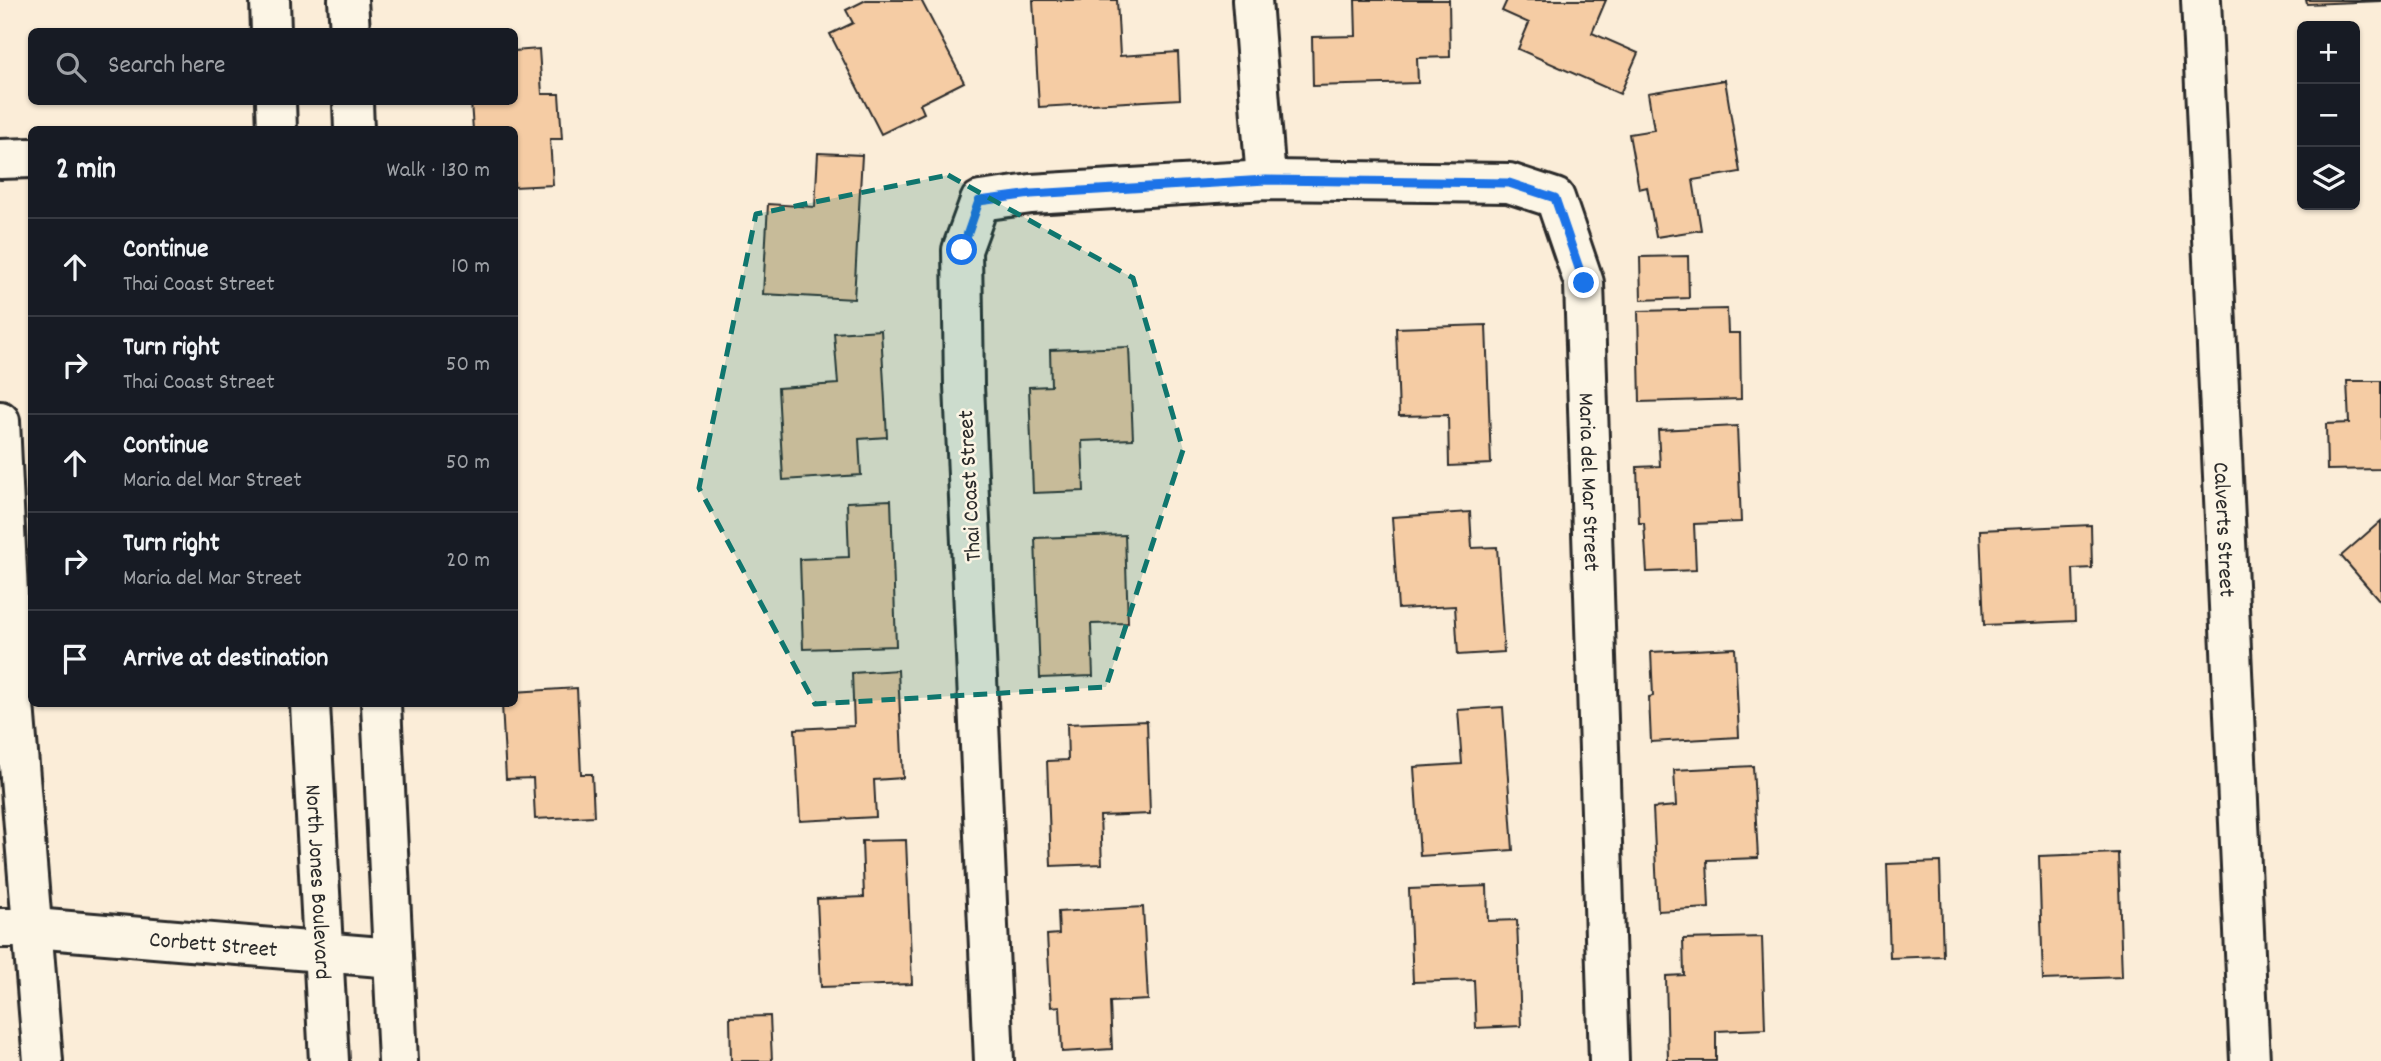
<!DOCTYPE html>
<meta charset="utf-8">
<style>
:root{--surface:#171b24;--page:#20242c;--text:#f1f3f6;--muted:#9ea1a6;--line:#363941}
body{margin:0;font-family:Dekko,sans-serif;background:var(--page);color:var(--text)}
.controls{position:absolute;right:21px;top:21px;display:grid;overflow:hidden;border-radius:10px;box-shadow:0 2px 5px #0004}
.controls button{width:63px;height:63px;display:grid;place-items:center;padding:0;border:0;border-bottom:2px solid var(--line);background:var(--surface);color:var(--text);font:35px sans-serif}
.stop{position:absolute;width:21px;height:21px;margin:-16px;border:5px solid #1a73e8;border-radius:50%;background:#fff}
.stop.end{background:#1a73e8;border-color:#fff;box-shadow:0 2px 7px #0008}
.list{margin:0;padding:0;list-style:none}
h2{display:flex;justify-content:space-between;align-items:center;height:91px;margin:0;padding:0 28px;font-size:30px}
h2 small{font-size:23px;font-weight:400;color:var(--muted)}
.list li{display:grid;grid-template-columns:46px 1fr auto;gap:21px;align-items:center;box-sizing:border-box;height:98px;padding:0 28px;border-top:2px solid var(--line)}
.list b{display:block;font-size:26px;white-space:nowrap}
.list p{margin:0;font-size:23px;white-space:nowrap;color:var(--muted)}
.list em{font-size:23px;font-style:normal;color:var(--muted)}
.icon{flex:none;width:38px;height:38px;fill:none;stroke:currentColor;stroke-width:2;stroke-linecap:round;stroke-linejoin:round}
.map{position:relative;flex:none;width:2381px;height:1061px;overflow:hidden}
.search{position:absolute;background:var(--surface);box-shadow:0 2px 5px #0004;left:28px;top:28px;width:490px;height:77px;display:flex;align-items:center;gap:18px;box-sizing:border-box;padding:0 24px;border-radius:10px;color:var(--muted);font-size:26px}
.panel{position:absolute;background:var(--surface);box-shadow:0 2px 5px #0004;left:28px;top:126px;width:490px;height:581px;border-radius:10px}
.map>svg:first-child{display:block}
.building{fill:#f5cca4;stroke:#2b2b2b;stroke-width:2}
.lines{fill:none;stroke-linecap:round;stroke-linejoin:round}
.minor-casing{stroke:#2b2b2b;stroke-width:44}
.major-casing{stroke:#2b2b2b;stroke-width:44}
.minor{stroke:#fcf5e5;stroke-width:38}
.major{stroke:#fcf5e5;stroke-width:38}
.route{stroke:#1a73e8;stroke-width:9}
.marked{fill:#0f766e;fill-opacity:0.2;stroke:#0f766e;stroke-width:5;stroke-dasharray:14 9;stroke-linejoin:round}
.labels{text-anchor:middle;stroke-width:5;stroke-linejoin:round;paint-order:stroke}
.street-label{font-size:23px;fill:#2b2b2b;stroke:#fcf5e5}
</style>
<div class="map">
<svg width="2381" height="1061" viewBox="0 0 2381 1061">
<rect width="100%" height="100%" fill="#fbedd8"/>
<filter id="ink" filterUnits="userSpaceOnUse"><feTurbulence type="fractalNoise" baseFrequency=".0143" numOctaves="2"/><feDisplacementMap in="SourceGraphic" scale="14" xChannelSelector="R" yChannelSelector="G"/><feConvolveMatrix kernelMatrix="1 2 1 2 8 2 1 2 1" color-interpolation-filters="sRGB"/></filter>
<g filter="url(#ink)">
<g class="building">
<path d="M866,0h55l43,82 -44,22 4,9 -43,21 -51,-100 23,-11 -7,-13z"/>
<path d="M1033,0h84l3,56 58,-4 2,47 -141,8z"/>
<path d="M1355,0h94l1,57 -33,1 1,25 -105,3 -1,-49 44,-1z"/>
<path d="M1507,0h99l-14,33 46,20 -18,41 -102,-45 11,-26 -27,-12z"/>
<path d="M2306,0h75v1l-74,3z"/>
<path d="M539,49l3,45h17l3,45h-12l3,46 -39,2v-57h-41l-2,-28h43v-51z"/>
<path d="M1725,80l15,92 -47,8 8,50 -45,7 -9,-50 -8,2 -10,-55 25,-4 -6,-37z"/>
<path d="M818,153l44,2 -8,144 -91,-5 5,-90 47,3z"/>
<path d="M1688,256l1,42 -48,2 -1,-43z"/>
<path d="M1727,309l1,24h12l1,66 -101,3 -2,-91z"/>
<path d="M1486,325l5,139 -42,2 -1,-51 -49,1 -3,-88z"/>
<path d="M881,330l6,107 -28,2 2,36 -78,5 -5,-92 60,-4 -4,-51z"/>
<path d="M1129,347l4,92 -51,2 2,50 -51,2 -4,-106 22,-1 -1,-36z"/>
<path d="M2347,381h34v88l-54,1 -1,-46 23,-1z"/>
<path d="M1737,426l4,96 -47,2 2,46 -49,2 -3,-49h-5l-2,-56 23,-1 -2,-36z"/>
<path d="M891,500l5,146 -93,3 -3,-90 49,-2 -2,-55z"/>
<path d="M1470,512l2,36 25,-1 7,105 -46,3 -3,-49 -57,3 -6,-92z"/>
<path d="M2381,521v79l-1,1 -39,-45z"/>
<path d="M2091,525l1,43 -19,1 2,52 -91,4 -4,-95z"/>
<path d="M1125,535l3,88 -37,1 2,52 -53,2 -5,-140z"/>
<path d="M1735,648l4,89 -88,5 -2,-45 4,-1 -2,-44z"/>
<path d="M898,670l5,108 -29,2 2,37 -76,4 -5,-92 59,-3 -2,-53z"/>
<path d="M577,688l4,86h11l2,42 -59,3 -2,-41 -27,1 -4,-75h12v-12z"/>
<path d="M1503,707l10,143 -93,6 -6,-89 48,-3 -4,-54z"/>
<path d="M1147,721l3,93 -50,2 2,48 -51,2 -4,-105 21,-1 -1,-36z"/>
<path d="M1753,766l5,92 -51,2 2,48 -51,3 -5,-103 23,-2 -2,-36z"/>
<path d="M906,840l6,144 -91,3 -4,-88 47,-2 -2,-56z"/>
<path d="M2118,853l4,124 -79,3 -4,-124z"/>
<path d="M1940,862l3,94 -53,2 -3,-94z"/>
<path d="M1487,886l1,35 29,-1 4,106 -45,2 -2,-48 -61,2 -4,-93z"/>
<path d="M1143,907l5,93 -38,2 2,47 -50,3 -2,-46 -9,1 -4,-72 12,-1 -1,-22z"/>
<path d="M1762,937l3,92 -49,2v30h-48l-2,-85 18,-1 -1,-36z"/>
<path d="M770,1016l2,45h-41l-1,-44z"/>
</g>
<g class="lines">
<g class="minor-casing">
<g id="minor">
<path d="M1252,0l14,180"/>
<path id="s1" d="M2201,0l49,1061"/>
<path d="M0,159l32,-1"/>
<path d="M0,421l12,258 31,382"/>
<path id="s2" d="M0,928h34l359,30"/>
<path id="s3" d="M994,1061l-30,-676 -2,-135 18,-49 51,-7 235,-14 243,3 46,15 29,85 25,778"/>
</g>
</g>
<g class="major-casing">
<g id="major">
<path d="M270,0l1,32"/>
<path d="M348,0l2,32"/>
<path d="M276,102l1,28"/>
<path d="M353,102l1,28"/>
<path id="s4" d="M310,704l19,357"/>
<path d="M381,704l17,357"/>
</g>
</g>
<use href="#minor" class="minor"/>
<use href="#major" class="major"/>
</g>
</g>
<g class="lines" filter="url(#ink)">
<path class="route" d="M962,250l17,-49 52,-7 235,-14 243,3 46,15 29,85"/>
</g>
<path class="marked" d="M948,175l185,103 50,172 -77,237 -291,17 -116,-216 57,-274z"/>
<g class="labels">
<g class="street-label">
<text dy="8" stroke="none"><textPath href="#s3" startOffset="1731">Maria del Mar Street</textPath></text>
<text transform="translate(968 486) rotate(-93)" y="8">Thai Coast Street</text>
<text dy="8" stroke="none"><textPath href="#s1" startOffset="530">Calverts Street</textPath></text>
<text dy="8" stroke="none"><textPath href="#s4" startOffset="178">North Jones Boulevard</textPath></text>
<text dy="8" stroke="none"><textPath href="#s2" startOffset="214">Corbett Street</textPath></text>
</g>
</g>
</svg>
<div class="controls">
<button>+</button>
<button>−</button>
<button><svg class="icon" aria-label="layers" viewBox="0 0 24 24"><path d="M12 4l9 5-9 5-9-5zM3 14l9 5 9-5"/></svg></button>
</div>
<div class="stop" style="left:962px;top:250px"></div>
<div class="stop end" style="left:1584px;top:283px"></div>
<div class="search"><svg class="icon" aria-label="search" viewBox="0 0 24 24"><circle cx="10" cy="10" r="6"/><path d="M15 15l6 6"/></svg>Search here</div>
<section class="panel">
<h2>2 min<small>Walk · 130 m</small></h2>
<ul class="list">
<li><svg class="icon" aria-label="ahead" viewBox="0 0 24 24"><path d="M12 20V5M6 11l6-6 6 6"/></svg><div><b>Continue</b><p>Thai Coast Street</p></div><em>10 m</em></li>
<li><svg class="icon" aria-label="right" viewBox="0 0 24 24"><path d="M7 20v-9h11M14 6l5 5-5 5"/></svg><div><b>Turn right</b><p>Thai Coast Street</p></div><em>50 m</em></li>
<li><svg class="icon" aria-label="ahead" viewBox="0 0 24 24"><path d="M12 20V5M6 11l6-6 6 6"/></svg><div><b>Continue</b><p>Maria del Mar Street</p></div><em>50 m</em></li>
<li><svg class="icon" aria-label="right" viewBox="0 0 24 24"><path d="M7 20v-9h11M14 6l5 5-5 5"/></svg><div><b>Turn right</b><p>Maria del Mar Street</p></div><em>20 m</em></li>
<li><svg class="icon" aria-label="arrive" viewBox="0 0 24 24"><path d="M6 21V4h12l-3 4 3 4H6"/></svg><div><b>Arrive at destination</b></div></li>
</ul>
</section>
</div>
